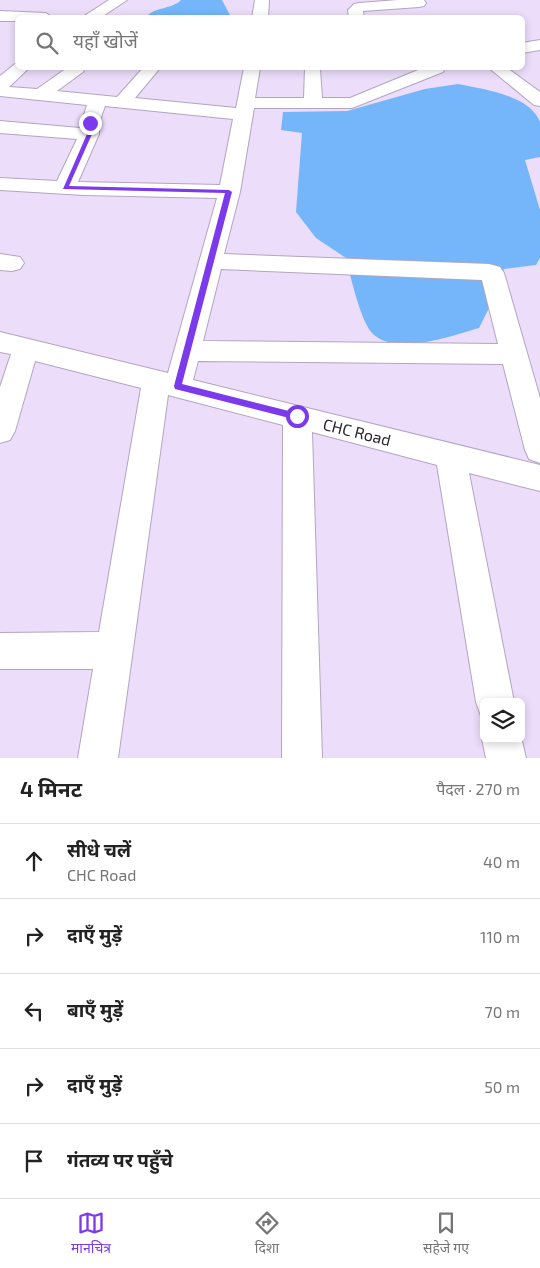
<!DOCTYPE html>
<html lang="hi">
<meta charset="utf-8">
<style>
:root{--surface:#fff;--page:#f2f2f2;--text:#222;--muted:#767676;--line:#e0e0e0;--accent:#7c3aed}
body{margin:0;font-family:"Exo 2","Noto Sans Devanagari",sans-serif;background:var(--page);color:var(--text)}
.controls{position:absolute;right:15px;bottom:15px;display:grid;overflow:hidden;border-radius:8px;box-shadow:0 2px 8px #0003}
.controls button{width:45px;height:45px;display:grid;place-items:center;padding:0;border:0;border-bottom:1px solid var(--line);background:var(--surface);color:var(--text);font:25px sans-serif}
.stop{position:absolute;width:15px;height:15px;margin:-11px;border:4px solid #7c3aed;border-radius:50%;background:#fff}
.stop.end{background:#7c3aed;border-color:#fff;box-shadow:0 1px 5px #0008}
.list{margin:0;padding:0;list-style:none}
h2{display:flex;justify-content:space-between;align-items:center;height:65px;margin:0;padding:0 20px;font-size:21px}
h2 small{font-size:16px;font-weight:400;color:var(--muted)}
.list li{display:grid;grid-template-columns:32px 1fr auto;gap:15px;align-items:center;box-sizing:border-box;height:75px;padding:0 20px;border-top:1px solid var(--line)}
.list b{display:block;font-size:19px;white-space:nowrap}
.list p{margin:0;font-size:16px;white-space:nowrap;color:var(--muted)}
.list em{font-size:16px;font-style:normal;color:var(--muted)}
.icon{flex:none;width:28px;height:28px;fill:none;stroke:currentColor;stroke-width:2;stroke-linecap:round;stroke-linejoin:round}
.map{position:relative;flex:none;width:540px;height:758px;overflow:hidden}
.search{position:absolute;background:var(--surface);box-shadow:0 2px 8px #0003;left:15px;right:15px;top:15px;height:55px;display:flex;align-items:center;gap:12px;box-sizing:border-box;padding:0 18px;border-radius:8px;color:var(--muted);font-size:19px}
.sheet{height:440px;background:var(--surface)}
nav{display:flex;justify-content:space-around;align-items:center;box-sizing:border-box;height:70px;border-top:1px solid var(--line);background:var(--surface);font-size:14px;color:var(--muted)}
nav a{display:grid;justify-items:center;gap:2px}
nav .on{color:var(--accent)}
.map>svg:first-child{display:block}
.water{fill:#74b6f9}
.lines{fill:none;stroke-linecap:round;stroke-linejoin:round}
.minor-casing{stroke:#b3a5c0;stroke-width:2}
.minor{fill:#fff;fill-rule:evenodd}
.route{fill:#7c3aed}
.labels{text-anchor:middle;stroke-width:5;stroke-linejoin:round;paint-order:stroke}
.street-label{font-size:16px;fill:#2b2530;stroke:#fff}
</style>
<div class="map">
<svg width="540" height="758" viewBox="0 0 540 758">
<rect width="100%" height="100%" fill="#ecddfa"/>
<g class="water">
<path d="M181,0h41l9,17h-85c10,-11 25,-7 35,-17z"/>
<path d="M458,84c24,5 72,11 82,38 0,9 0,25 0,35l-15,3 15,50v48l-4,7 -32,4 -16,41 -9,18c-28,8 -82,28 -106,6 -12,-11 -23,-59 -27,-76l-30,-20 -20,-26 6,-79 -21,-3 2,-18 64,-1 78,-22z"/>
</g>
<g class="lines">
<g class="minor-casing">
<g id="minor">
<path d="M109,0h18l-27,18h-19z"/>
<path d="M255,0h14l-1,18h-16z"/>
<path d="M398,0h26l2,3 -2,3 -5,1 -56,4 1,7h-15l-1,-8 6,-6 5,-1z"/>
<path d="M0,11l46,2 7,5h-35v3h-18z"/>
<path d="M540,40v10l-18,3v-10z"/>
<path d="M15,64h3v4h11l-20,19 28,2 30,-21h18l-2,4 -26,19 60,6 26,-29h17l-25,30 101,10 8,-40h16l-5,30h49l1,-30 15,1 2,29h28l73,-30h22l-2,4 -91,36h-98l-14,84 -16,62 265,10 11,3 4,6 36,125v65l-11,-4 -4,-9 -22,-86 -305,-3 -5,19 347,85v26l-71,-18 45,229h-30v15l-3,-1 -5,-14 -39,-237 -125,-33 10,326h-40l1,-333 -115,-30 -50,363h-40l15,-89h-93v-36l99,-1 42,-244 -106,-27 -20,70 -5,9 -10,3v-56l11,-33 -11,-2v-20l168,41 49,-175 -133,-3 -84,-5v-12l57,3 20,-42 -77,-6v-12l80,7 7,-23 -87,-9v-20zM105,106l128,13 -13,66 -142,-3 21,-48v-11zM221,269l261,11 16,64 -295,-3z"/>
<path d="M489,68h18l33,24v14l-6,-1z"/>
<path d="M0,254l20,3 4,6 -4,6 -8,2 -12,-1z"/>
<path d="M484,735v4h37v-2l5,21h-40l-4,-19z"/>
</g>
</g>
<use href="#minor" class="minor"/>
</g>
<path class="route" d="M90,121l3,2 -1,11 -23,52 160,4 3,2 -50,192 115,29 4,3 -1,3 -3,1 -122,-31 -1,-3 51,-193 -162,-4 24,-55v-11z"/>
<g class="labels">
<g class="street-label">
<text transform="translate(357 432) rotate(14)" y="6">CHC Road</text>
</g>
</g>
</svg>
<div class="controls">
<button><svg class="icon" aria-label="layers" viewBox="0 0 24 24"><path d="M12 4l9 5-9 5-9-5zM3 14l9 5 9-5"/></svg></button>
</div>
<div class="stop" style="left:297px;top:416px"></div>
<div class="stop end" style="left:90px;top:123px"></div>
<div class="search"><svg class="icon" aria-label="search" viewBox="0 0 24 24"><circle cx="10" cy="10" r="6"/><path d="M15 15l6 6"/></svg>यहाँ खोजें</div>
</div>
<section class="sheet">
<h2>4 मिनट<small>पैदल · 270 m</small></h2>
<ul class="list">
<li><svg class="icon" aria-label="ahead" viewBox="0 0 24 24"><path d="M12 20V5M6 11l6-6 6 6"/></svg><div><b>सीधे चलें</b><p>CHC Road</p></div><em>40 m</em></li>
<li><svg class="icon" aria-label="right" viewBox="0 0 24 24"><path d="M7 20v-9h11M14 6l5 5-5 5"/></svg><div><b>दाएँ मुड़ें</b></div><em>110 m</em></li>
<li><svg class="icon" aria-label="left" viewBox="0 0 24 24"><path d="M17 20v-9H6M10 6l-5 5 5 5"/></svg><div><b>बाएँ मुड़ें</b></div><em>70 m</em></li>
<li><svg class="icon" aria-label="right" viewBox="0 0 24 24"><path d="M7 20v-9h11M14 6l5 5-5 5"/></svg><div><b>दाएँ मुड़ें</b></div><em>50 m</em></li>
<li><svg class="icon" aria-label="arrive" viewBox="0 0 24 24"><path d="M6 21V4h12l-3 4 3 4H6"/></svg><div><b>गंतव्य पर पहुँचे</b></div></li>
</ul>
</section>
<nav>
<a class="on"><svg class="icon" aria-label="map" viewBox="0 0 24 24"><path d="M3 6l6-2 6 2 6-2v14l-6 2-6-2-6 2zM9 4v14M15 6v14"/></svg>मानचित्र</a>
<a><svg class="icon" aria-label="directions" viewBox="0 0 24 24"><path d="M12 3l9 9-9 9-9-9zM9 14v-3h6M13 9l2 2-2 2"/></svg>दिशा</a>
<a><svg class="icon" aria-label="saved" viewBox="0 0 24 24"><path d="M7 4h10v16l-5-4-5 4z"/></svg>सहेजे गए</a>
</nav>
